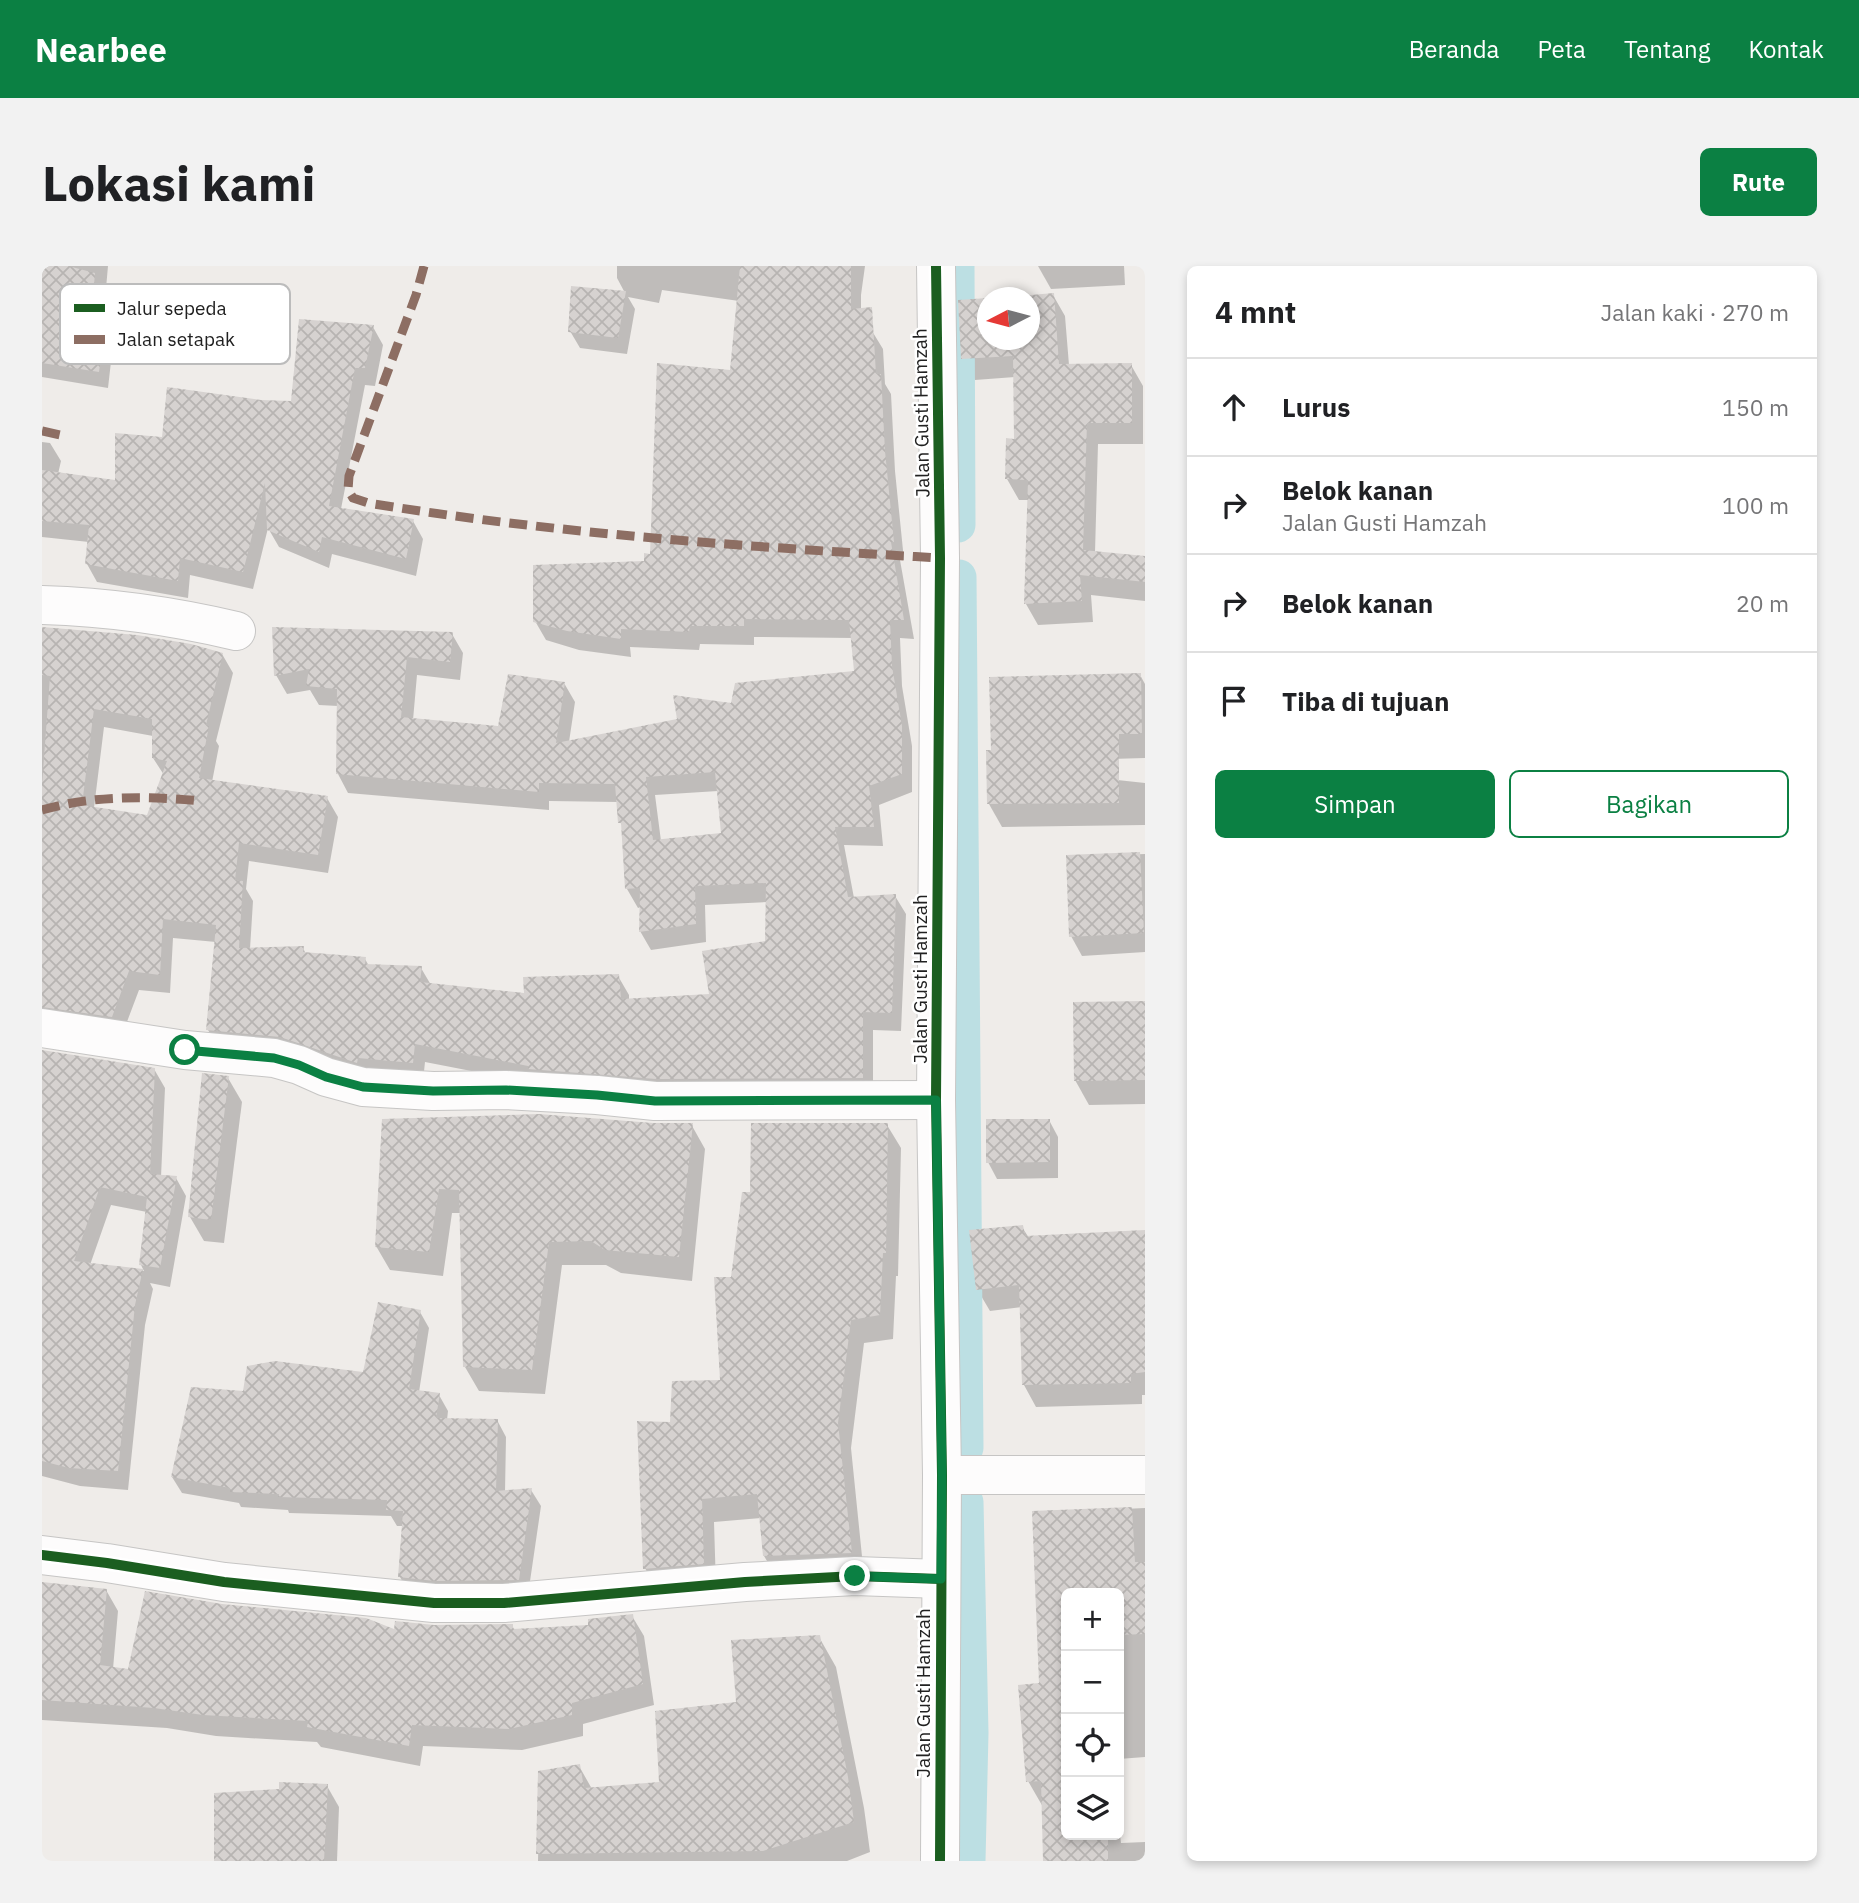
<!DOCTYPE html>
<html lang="id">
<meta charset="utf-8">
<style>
:root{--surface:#fff;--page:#f2f2f2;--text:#202124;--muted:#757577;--line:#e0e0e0;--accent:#0b8043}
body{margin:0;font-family:"IBM Plex Sans",sans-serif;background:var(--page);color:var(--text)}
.controls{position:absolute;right:21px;bottom:21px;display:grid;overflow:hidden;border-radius:10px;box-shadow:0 4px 10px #0003}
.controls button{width:63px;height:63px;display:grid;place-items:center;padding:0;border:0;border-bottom:2px solid var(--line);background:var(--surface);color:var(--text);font:35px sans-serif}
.compass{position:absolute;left:935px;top:21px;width:63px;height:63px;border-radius:50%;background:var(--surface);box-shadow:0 4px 10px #0003;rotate:264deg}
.stop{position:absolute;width:21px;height:21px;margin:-16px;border:5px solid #0b8043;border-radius:50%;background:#fff}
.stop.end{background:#0b8043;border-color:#fff;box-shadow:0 2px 7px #0008}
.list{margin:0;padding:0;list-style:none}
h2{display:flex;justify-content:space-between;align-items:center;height:91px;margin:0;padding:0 28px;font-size:30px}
h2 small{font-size:23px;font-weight:400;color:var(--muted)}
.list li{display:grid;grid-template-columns:46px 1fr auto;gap:21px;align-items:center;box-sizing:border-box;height:98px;padding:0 28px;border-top:2px solid var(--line)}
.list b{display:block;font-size:26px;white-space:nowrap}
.list p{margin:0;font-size:23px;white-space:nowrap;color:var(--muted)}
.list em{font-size:23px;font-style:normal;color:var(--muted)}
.actions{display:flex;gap:14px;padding:21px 28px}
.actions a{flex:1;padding:16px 0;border:2px solid var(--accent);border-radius:10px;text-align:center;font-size:24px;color:var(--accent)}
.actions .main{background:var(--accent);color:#fff}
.icon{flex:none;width:38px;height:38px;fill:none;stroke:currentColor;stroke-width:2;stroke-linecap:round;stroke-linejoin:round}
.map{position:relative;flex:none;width:1103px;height:1595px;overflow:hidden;border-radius:10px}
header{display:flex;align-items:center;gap:42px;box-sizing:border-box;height:98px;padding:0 35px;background:var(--accent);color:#fff}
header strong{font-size:33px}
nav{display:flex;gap:38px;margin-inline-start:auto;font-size:24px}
.intro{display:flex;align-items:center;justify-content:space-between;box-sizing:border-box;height:168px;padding:0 42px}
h1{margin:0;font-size:49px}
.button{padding:18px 32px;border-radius:10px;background:var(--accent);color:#fff;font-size:24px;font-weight:700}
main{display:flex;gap:42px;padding:0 42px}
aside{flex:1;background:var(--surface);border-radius:10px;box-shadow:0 4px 10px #0003}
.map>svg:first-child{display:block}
.shadow{fill:#0003;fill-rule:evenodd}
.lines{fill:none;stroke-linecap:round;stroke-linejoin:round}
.canal{stroke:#bcdfe3;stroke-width:35}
.building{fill:url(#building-cross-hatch);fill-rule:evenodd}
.minor-casing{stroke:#c6c5c4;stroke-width:40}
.tertiary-casing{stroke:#c6c5c4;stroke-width:40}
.minor{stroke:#fdfcfc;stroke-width:38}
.tertiary{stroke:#fdfcfc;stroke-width:38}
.quiet{stroke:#8d6e63;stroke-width:9;stroke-dasharray:18 9;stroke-linecap:butt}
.cycleway-casing{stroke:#fff;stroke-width:15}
.cycleway{stroke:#1b5e20;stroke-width:10}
.route{stroke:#0b8043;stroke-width:9}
.labels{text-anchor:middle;stroke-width:5;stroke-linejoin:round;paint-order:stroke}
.street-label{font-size:19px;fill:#212121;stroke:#fff}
.key{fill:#fff;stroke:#bcbcbc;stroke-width:2}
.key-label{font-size:19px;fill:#212121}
</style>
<header>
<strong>Nearbee</strong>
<nav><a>Beranda</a><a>Peta</a><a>Tentang</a><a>Kontak</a></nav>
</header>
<div class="intro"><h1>Lokasi kami</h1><a class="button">Rute</a></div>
<main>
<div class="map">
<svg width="1103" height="1595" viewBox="0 0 1103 1595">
<defs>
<pattern id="building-cross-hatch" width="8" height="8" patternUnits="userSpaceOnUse" patternTransform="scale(1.75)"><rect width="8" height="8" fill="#d6d2d0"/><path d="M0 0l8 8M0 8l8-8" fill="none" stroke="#b7b4b2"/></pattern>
</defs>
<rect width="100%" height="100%" fill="#efece9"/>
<g class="shadow">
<path d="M0,0h66l-4,45 -14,-3 10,18 -1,10 4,1 9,16 -4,35 -66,-11z"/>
<path d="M575,0h248l-4,29v35l11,1 11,18 2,35 6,10 4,77 9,89h-4l14,79 -14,-1 2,48 10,60v46l-33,13 4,41 -39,-1 10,53 41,-2 11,18 -5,117 -28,-1v67l-335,-13 -113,-22 -2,19 -204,-33 -11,-18 8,-88 -43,-4 -3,55 -31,-3 -17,45 -80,-7v-399l180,25 11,19 -17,68 3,5 -7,36 115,16 11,19 -10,56 -79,-12 -3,28 7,12 -3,48 53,-1 3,6 59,5 4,7 52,2 10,17 95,10 92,-19 11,19v5l82,-4 56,-54v-40l-62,3 1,37 -55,8 -11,-19 1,-24 -3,1 -11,-19 -4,-62 -3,-5 -2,-20 -69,-1v9l-201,-17 -10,-19v-68l-19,-1 -9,-15 -23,4 -11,-19 176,-41 11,19 -3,27 -43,-5 -4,45 87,8 64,-45 11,19 -6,40 111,-22 176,-48 -4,-34 -98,-1v8l-54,-1 -1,6 -69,-3 1,10 -52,-7 -33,-10 -11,-19 110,-58 7,-7 80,-184 7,-71 -77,-11 -3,13 -31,-6 7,12 -8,45 -47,-6 -10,-17 55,-38 -8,-15zM62,461l49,9v22l11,17 -16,42 -54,-9zM676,525l5,43 -62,7 -6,-46z"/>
<path d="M996,0h86l1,19 -74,4z"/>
<path d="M1011,29l12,21 4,49h62l12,21v58h-45l-3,109 50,5v43l-54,-6 2,27 -55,3 -12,-21 3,-104h-10l-12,-21 8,-39v-63l-40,3 -12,-21 24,-19h42v-42z"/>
<path d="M331,61l10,18 -8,41 -10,-1 -24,124 72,12 10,18 -7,37 -84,-22 -3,14 -50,-21 -11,-19 -15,61 -63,-14 -2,23 -91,-16 -10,-18 2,-22 -47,-5v-95l8,1 11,18 -3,13 58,8 47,-43 97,-37 33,1z"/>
<path d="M1098,409l5,9v74l-138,4z"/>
<path d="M946,500l157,17v42l-143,2 -13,-23z"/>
<path d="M1103,588v98l-63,4 -11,-20 -4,-79z"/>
<path d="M1103,737v101l-56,1 -14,-25z"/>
<path d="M0,786l112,17 11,19 -4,89 15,1 10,18 -16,91 -20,-4 3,6 -8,36 -17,165 -48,-4 -38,-10zM69,939l36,7 -6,53 3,6 -54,-6z"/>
<path d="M186,812l14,24 -18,141 -20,-2 -14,-24z"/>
<path d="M1007,854l9,17v41l-61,1 -9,-17z"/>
<path d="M341,855l308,3 14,25 -13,132 -71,-8 -15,-8h-44l-17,129 -66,-3 -14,-24 -4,-154h-9l-9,63 -53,-6 -14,-24z"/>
<path d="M845,859l14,23 -3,128h-2l-3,63 -29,4 -13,105 13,128 -86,3 -14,-23 -3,-38 -47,4 2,65 -58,5 -13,-24 27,-144 50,-42 11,-103 19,-85z"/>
<path d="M980,961l7,11 116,-6v163h-3v9l-106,3 -12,-22 -2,-78 -32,4 -13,-22z"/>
<path d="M378,1046l9,16 -10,64 20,3 9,16 -1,9h50l9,17 -1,55 26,-2 10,16 -13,89 -119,-2 -9,-16 4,-51h-7l-6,-10 -102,-3 -1,-3 -47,-3 -2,-4 -57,-10 -10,-16 73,-84 119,-19z"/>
<path d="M1103,1242v249l-26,2v-166h-53v242h53v-10l2,18 24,-1v19h-100l-2,-54 -15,-26 13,-96 -7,-172z"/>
<path d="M0,1318l64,6 12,21 -5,58 17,2 304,-44 78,-1 3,4 75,-4 42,-10 12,20 10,69 -71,19v12l-61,14 -99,-4 -3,20 -99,-19 -4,-5 -101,-6 -49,-8 -125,-8z"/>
<path d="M777,1371l17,30 28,141 6,44 -23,9h-309l2,-88 39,-7 13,23 69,-5 77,-80z"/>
<path d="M285,1520l12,21 -2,54h-122z"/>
</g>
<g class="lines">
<g class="canal">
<path d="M915,0l1,259"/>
<path d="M917,311l7,871"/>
<path d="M924,1236l5,231 -3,128"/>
</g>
</g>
<g class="building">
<path d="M0,0h26l27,7 -5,61 14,1 -5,37 -57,-9z"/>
<path d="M698,0h111v43l21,-2 4,67h5l4,77 9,91h-3l13,78h-14l2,46 10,60v48l-33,12 5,41h-39l13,70 48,-3 -4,119 -29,-1v66l-207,1 -128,-10v-3l-113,-22 -2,19 -55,-5 -1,5 -77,-26 -74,-7 10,-105 -53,-6 -3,56 -31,-4 -17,46 -70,-10v-222l8,-109 -8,-1v-48l95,8 54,9 32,9 -17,72 3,1 -10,52 129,18 -10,59 -79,-12 -4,37 8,1 -4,67 65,-2 -1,6 63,5 -1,7 57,2 -2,16 104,11 -1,-16 96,-3 2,25 88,-5 -7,-43 63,-10 1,-58 -71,3 1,38 -57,8 1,-44 -15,1 -4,-66h-3l-3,-39 -76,-1v9l-203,-18 1,-85 -31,-3 3,-17 -35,7 -2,-49 181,5 -3,30 -43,-5 -6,60 97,9 10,-52 57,8 -9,61 121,-24 -4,-24 58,8 4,-20 119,-12 -5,-51 -105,-1v7h-54l-1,6 -68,-3v10l-54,-8 -34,-9v-57l111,-4v-8l6,1 7,-191 73,7zM52,443l58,10v39l15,3 -20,54 -65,-10zM673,506l6,61 -68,7 -7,-63z"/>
<path d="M529,20l55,5 -8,47 -50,-6z"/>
<path d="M1012,27l5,71 73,-1v60h-45l-4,127 62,6v26l-65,-7 2,26 -58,3 4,-124 -23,-1 1,-41 8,1 -1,-83 -52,3 -3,-59 30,-2v42h42v-42h-33z"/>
<path d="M257,53l75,6 -9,43h-10l-26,138 85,13 -8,40 -84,-22 -3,15 -52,-22 -2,-47 -22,89 -63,-14 -2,23 -93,-17 4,-39 -47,-4v-51l73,10v-47l47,4 5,-50 94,13 30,1z"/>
<path d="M1099,407l1,61h-23v69l-132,1 -1,-54h5l-2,-73z"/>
<path d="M1098,586l4,81 -75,4 -3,-82z"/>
<path d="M1103,735v79l-71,1 -1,-79z"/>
<path d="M0,784l113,18 -5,106 27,2 -17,92 -21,-3 8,-68 -47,-10 -26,74 69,8 -8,36 -17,166 -49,-3 -27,-7z"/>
<path d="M160,807l27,3 -18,144 -23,-3z"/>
<path d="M497,848l114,9h40l-14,134 -74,-7 -14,-9 -42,1 -17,128 -69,-3 -4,-177 -20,-1 -10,63 -54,-5 7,-128z"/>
<path d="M944,853h64v43l-64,1z"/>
<path d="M709,857h137l-2,130h-3l-3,62 -29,5 -13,103 14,130 -89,3 -6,-62 -55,5 2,65 -61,5 -6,-148 33,1 2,-41 48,-1 -6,-103h17l11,-85h8z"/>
<path d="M981,959l2,11 120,-6v142l-14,2v9l-109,2 -3,-100 -43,5 -7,-60z"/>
<path d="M336,1036l43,8 -12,79 31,4 -4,25 62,1 -2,72 36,-3 -13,92 -84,1 -37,-4 5,-66 -17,-1 1,-10 -109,-3 1,-3 -49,-2v-4l-59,-11 20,-90 52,4 4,-25 28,-5 88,11z"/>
<path d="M1090,1241l3,55h10v72l-26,1v-42h-53v242h42v26h-65l-2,-80 -15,1 -8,-97 21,-2 -7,-172z"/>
<path d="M0,1316l65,7 -7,76 28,4 17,-78 77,13 144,14 28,11 1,-8 39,4 79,-1v5l75,-4v-6l45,-5 10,70 -71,19v12l-63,14 -97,-4 -3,21 -102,-19 1,-6 -105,-6 -49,-7 -112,-8z"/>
<path d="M778,1369l28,142 6,45 -91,29 -227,3 2,-83 42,-7 4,24 75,-6 -4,-71 81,-9 -5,-62z"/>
<path d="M237,1516l49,2 -4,77h-110v-68l65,-4z"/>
</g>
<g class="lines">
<g class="minor-casing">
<g id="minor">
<path d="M0,339c65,2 131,11 194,26"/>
<path d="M0,762l143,22 89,8 25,7 27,12 37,10 70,4 73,-1 91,5 58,6 281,-1"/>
<path d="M900,1209h203"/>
<path d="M0,1289l65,8 117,19 210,21h70l241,-21 110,-6 86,3"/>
</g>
</g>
<g class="tertiary-casing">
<path id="tertiary" d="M894,0l4,292 -4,542 6,375 -2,386"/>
</g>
<use href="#minor" class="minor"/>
<use href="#tertiary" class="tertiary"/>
<g class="quiet">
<path d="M382,0l-8,29 -67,181 -1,14 5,8 15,5c190,31 381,44 572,55"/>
<path d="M0,165l18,4"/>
<path d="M0,544c51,-15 107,-14 159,-9"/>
</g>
<g class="cycleway-casing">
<g id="cycleway">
<path d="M894,0l4,292 -4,542 6,375 -2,386"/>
<path d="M0,1289l65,8 117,19 210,21h70l241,-21 110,-6 86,3"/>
</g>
</g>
<use href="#cycleway" class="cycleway"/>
</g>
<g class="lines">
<path class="route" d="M143,784l89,8 25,7 27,12 37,10 70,4 73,-1 91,5 58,6 281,-1 6,375 -1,104 -86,-3"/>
</g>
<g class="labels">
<g class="street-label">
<text transform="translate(879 147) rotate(-91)" y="7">Jalan Gusti Hamzah</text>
<text transform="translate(878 713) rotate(-90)" y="7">Jalan Gusti Hamzah</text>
<text transform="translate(881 1427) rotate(-90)" y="7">Jalan Gusti Hamzah</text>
</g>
</g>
<rect x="18" y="18" width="230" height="80" rx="10" class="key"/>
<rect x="32" y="38" width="31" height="8" fill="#1b5e20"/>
<rect x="32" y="69" width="31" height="9" fill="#8d6e63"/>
<g class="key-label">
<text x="75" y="49">Jalur sepeda</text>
<text x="75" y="80">Jalan setapak</text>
</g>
</svg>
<div class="controls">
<button>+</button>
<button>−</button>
<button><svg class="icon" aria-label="locate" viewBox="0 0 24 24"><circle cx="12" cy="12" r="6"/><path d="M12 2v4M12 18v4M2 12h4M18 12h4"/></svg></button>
<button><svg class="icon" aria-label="layers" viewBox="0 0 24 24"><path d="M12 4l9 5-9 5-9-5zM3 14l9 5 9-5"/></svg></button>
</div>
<svg class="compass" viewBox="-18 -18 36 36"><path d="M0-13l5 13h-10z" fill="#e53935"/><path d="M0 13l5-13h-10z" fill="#757577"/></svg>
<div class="stop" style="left:143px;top:784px"></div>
<div class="stop end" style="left:813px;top:1310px"></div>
</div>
<aside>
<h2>4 mnt<small>Jalan kaki · 270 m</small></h2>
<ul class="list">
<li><svg class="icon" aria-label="ahead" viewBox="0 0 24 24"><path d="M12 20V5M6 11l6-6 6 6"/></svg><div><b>Lurus</b></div><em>150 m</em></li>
<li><svg class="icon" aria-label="right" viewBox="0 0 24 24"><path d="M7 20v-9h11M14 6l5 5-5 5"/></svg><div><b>Belok kanan</b><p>Jalan Gusti Hamzah</p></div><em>100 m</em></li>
<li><svg class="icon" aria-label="right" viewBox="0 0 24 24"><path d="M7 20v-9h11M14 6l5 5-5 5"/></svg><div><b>Belok kanan</b></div><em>20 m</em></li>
<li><svg class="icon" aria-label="arrive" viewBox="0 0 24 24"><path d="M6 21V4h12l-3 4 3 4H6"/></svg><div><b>Tiba di tujuan</b></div></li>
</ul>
<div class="actions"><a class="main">Simpan</a><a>Bagikan</a></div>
</aside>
</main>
